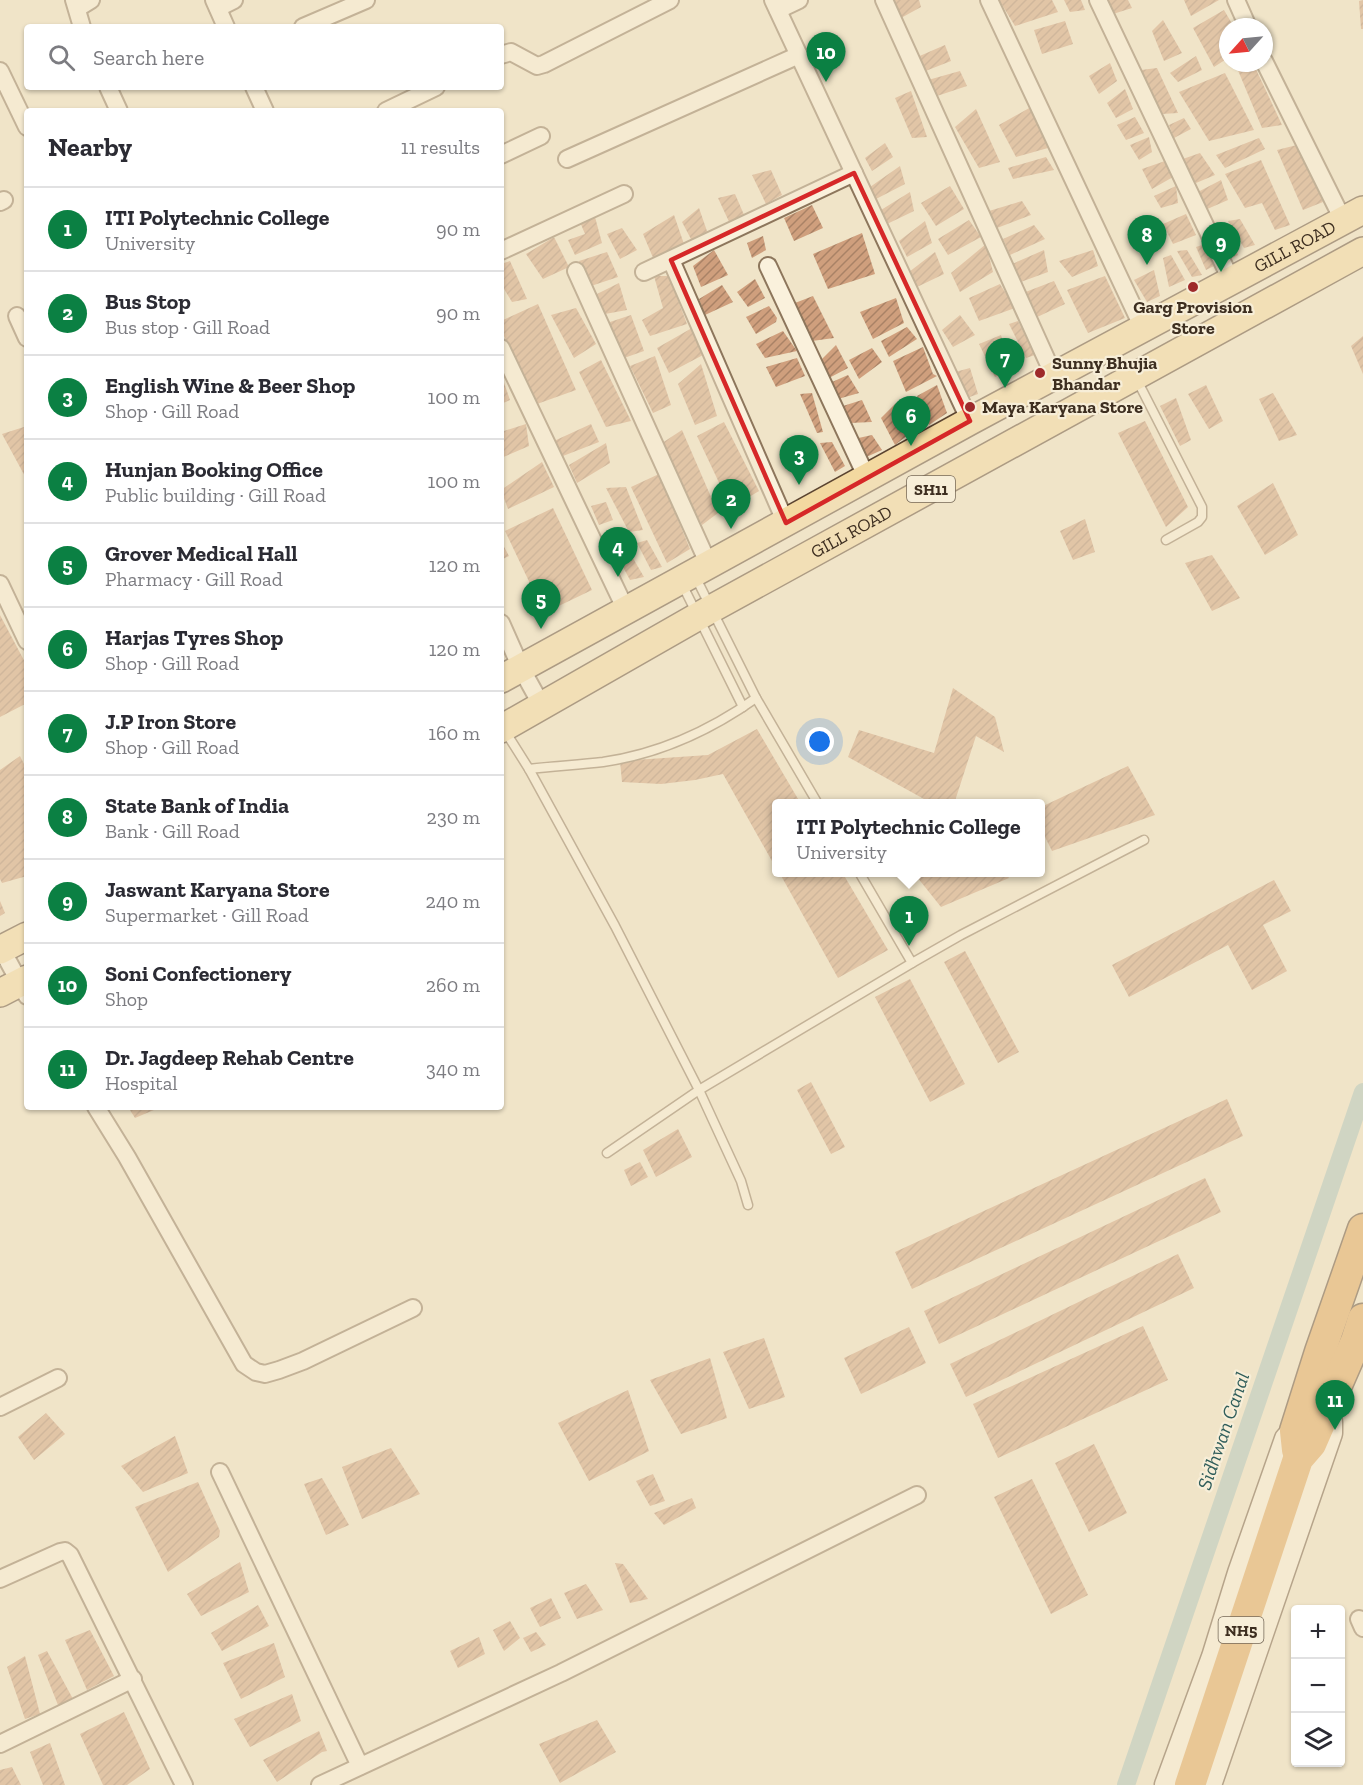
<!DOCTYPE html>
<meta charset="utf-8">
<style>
:root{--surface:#fff;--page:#f7f7f7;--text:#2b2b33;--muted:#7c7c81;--line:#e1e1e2;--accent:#0b8043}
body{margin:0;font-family:"Zilla Slab",serif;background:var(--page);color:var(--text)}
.controls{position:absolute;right:18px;bottom:18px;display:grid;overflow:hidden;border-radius:6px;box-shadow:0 2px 4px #0004}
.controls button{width:54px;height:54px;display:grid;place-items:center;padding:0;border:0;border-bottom:2px solid var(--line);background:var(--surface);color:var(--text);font:30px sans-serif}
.compass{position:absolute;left:1219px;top:18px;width:54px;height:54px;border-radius:50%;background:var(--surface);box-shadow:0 2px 4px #0004;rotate:243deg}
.you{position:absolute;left:820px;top:742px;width:21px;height:21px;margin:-15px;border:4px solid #fff;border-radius:50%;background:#1a73e8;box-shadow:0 0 0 9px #1a73e833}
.badge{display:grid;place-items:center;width:39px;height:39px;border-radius:50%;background:var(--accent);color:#fff;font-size:20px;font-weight:700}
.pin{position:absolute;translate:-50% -50px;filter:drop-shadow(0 2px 3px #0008)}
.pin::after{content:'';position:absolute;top:32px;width:21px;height:18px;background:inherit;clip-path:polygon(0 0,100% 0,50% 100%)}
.popup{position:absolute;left:772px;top:799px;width:273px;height:78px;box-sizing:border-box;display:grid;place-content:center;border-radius:6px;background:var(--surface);filter:drop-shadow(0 2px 4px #0005);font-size:20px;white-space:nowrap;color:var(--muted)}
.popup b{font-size:22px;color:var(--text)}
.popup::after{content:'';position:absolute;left:50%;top:100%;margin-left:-12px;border:12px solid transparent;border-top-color:var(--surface)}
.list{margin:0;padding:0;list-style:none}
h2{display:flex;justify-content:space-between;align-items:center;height:78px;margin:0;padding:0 24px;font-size:26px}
h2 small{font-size:20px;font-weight:400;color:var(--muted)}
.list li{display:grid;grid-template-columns:39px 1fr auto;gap:18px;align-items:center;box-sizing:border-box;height:84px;padding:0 24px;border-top:2px solid var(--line)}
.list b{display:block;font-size:22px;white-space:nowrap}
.list p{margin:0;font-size:20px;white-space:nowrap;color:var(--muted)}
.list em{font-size:20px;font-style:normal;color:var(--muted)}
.icon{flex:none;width:33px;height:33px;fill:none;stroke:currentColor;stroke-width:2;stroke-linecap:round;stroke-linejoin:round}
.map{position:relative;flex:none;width:1363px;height:1785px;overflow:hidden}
.search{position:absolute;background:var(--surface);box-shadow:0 2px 4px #0004;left:24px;top:24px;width:480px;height:66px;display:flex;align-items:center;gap:15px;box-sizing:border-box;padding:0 21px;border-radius:6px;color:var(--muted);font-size:22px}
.panel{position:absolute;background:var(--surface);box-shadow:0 2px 4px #0004;left:24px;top:108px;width:480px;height:1002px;border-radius:6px}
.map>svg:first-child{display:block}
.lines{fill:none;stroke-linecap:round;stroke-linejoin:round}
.canal{stroke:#a9c4bc;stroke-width:18}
.building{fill:url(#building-hatch)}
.lane-casing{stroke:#8d765c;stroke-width:11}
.street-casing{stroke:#8d765c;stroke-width:20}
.secondary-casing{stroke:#6f573f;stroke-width:27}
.primary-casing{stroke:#5b4430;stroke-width:30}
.highway-casing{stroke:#5b4430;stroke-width:33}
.lane{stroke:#faf1dc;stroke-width:8}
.street{stroke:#faf1dc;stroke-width:16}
.secondary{stroke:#faf1dc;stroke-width:24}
.primary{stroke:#f3d9a0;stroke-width:27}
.highway{stroke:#e0a458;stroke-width:30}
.marked{fill:none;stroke:#d62828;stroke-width:4.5;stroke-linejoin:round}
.poi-dot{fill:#9e2a2b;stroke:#f7eed8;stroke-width:2}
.labels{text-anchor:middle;stroke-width:4.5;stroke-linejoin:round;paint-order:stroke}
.shield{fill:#f7eed8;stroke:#756857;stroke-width:1.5}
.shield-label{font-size:16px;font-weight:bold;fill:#3d2e20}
.street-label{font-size:18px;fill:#3d2e20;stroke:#f7eed8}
.poi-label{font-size:18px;font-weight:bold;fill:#3d2e20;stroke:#f7eed8;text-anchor:start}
.water-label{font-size:20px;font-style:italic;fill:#2f5d5a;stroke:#f7eed8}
</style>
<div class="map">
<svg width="1363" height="1785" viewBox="0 0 1363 1785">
<defs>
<pattern id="building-hatch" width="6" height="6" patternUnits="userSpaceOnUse" patternTransform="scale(1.5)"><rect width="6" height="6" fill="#cf9f7d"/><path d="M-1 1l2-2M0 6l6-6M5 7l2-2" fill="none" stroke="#a98266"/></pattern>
</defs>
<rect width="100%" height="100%" fill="#f0e4c8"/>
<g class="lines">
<path class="canal" d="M1126,1785l237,-693"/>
</g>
<g class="building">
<path d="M894,0h25l2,7 -20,11z"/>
<path d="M999,0h53l6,12 -43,14z"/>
<path d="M1064,0h17l4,10 -15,2z"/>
<path d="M1106,0h22l4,8 -19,6z"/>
<path d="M1184,0h35l-28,16z"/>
<path d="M1363,0v29h-2l-2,-28z"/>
<path d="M1224,10l10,17h-6v31l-14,9 -21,-39z"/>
<path d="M1163,20l19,33 -18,8 -12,-30z"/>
<path d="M1065,21l8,23 -31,10 -8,-24z"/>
<path d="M945,45l6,16 -28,11 -8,-14z"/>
<path d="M1196,56l6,14 -24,12 -8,-9z"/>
<path d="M1110,63l7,18 -18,13 -10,-18z"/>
<path d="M1254,65l28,60 -20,3 -25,-60z"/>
<path d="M1157,68l21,45 -16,1 -21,-44z"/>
<path d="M960,71l7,15 -30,10 -9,-16z"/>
<path d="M1225,73l29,57 -45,11 -30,-49z"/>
<path d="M1125,89l8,20 -17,9 -9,-15z"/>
<path d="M911,91l16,46 -15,1 -17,-40z"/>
<path d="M1031,107l17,41 -32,9 -17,-32z"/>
<path d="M976,109l24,53 -21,6 -24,-41z"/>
<path d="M1135,117l9,16 -18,7 -9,-15z"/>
<path d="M1184,118l7,11 -17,9 -5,-13z"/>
<path d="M1149,137l3,15 -13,8 -9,-15z"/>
<path d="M1259,138l6,11 -40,19 -9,-13z"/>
<path d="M885,143l8,14 -21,14 -7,-13z"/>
<path d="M1297,145l26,57 -20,8 -26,-60z"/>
<path d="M1200,153l15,22 -19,8 -16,-23z"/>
<path d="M1046,157l8,13 -41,9 -5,-11z"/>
<path d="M1261,160l29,65 -15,5 -13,-27 -17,5 -20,-34z"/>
<path d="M1165,161l8,16 -21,12 -10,-20z"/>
<path d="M900,166l5,18 -29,15 -6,-12z"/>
<path d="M771,170l11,25 -16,9 -14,-29z"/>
<path d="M1221,180l7,20 -23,10 -9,-17z"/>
<path d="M950,186l14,23 -28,17 -15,-23z"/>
<path d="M1176,186l2,17 -17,5 -7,-12z"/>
<path d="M910,192l4,19 -27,13 -6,-14z"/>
<path d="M735,194l10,23 -14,9 -13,-28z"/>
<path d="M1022,201l9,14 -34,13 -8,-17z"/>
<path d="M812,205l11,23 -29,13 -10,-23z"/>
<path d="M699,208l9,26 -16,7 -10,-19z"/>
<path d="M1186,214l10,21 -23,9 -10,-20z"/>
<path d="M674,215l10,29 -30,16 -11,-26z"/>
<path d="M595,217l7,26 -27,12 -7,-15 17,-6 -5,-12z"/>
<path d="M1240,219l15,26 -11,3 -16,-27z"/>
<path d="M969,220l12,17 -33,18 -10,-16z"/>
<path d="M925,221l7,22 -25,14 -8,-16z"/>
<path d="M1034,225l11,14 -35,16 -7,-16z"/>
<path d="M1211,226l15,3 12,26 -12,6z"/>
<path d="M622,228l15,22 -17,9 -13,-25z"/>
<path d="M862,233l13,41 -47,15 -15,-35z"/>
<path d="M763,236l3,14 -14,8 -5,-15z"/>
<path d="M554,237l15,30 -26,12 -17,-25z"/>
<path d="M1208,243l6,23 -8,4 -10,-23z"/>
<path d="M986,244l7,28 -33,20 -9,-19z"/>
<path d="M714,250l14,25 -27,12 -8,-21z"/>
<path d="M1044,250l4,22 -33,12 -5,-19z"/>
<path d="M1093,250l5,16 -26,11 -13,-16z"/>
<path d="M1187,250l15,25 -10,2 -15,-26z"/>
<path d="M607,252l11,25 -27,9 -12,-25z"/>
<path d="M935,252l9,22 -27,13 -8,-15z"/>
<path d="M1171,255l14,25 -16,7 -6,-29z"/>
<path d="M510,261l17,38 -15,3 -11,-18v-20z"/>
<path d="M1154,270l6,26 -13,6 -13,-22z"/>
<path d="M654,276h15l18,48 -37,12 -8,-16 21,-12z"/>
<path d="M1105,276l20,42 -37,15 -21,-43z"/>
<path d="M755,279l10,19 -17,9 -11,-15z"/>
<path d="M1054,281l11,23 -30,14 -12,-25z"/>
<path d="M619,283l8,27 -22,4 -10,-19z"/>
<path d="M1000,284l15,24 -36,13 -10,-23z"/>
<path d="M722,285l11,17 -28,13 -6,-16z"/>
<path d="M813,296l21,42 -22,3 -17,-38z"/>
<path d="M896,298l8,25 -31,16 -13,-27z"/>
<path d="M538,304l38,86 -39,14 -36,-74v-9z"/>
<path d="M769,306l8,12 -1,4 -20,12 -10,-17z"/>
<path d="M576,308l20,36 -22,14 -23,-43z"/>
<path d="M631,315l13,36 -20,7 -17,-35z"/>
<path d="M960,315l15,20 -22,12 -11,-17z"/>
<path d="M1018,321l17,34 -9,3 -17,-34z"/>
<path d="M907,327l10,12 -28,18 -8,-16z"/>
<path d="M692,328l11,27 -34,18 -12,-25z"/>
<path d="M783,331l14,20 -32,7 -9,-14z"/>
<path d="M1001,335l11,34 -17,8 -16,-33z"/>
<path d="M1363,336v38l-12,-28z"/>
<path d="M836,345l12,23 -19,10 -10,-16z"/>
<path d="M923,347l10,27 4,2 -31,16 -13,-31z"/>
<path d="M872,348l10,14 -23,17 -10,-19z"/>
<path d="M655,356l16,49 -18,8 -23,-47z"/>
<path d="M797,358l8,18 -29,11 -10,-20z"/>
<path d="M601,360l30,61 -25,6 -27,-55z"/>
<path d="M701,364l16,52 -22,9 -17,-41z"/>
<path d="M970,368l8,26 -11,4 -12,-26z"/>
<path d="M501,374l9,26 -9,4z"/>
<path d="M848,375l11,18 -21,6 -6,-17z"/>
<path d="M937,385l10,28 -18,12 -12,-29z"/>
<path d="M1206,385l17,36 -14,8 -21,-35z"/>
<path d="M812,393l11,39 -6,1 -17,-39z"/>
<path d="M1273,393l24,42 -18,6 -20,-42z"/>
<path d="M1176,398l15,42 -11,6 -20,-40z"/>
<path d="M862,400l10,22 -22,1 -7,-17z"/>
<path d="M896,403l20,26 -21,16 -14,-27z"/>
<path d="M1145,421l43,86 -22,20 -48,-94z"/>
<path d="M724,422l35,69 -28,17 -34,-72z"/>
<path d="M526,424l3,22 -28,12v-26z"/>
<path d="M591,424l8,18 -36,14 -9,-15z"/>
<path d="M27,426v54l-25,-46z"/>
<path d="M682,430l36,83 -16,12 -43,-80z"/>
<path d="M872,435l10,15 -18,8 -10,-19z"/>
<path d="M832,442l13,24 -10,6 -15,-29z"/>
<path d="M606,443l4,20 -33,20 -8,-18z"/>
<path d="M542,462l12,25 -46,22 -7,-19z"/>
<path d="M659,474l31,75 -23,14 -36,-76z"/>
<path d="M1273,483l25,52 -33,20 -28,-49z"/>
<path d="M626,487l17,43 -14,2 -23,-44z"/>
<path d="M606,502l7,18 -14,5 -8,-19z"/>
<path d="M553,508l39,82 -48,23 -39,-82z"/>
<path d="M1085,519l10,33 -22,8 -13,-29z"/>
<path d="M647,540l15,27 -11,3 -14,-27z"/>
<path d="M501,541l8,15 -8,4z"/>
<path d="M630,553l14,24 -14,3 -13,-24z"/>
<path d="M1212,555l28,43 -28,13 -27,-48z"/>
<path d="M0,615l27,51v37l-27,14z"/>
<path d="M953,688l42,29 9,35 -28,-16 -22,68h-21l-85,-47 11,-27 75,23z"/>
<path d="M757,729l44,75h-24v66l-54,-96 -28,6 -34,4 -39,-2 -2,-21 88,-6z"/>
<path d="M20,756l7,14v106l-25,7 -2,-4v-109z"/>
<path d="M1128,766l27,49 -103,36 -11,-22v-22z"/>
<path d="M779,872h63l46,78 -50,28z"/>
<path d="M913,872h92l4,6 -68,29z"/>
<path d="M1274,880l17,31 -28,14 24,46 -35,19 -24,-45 -99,52 -17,-32z"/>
<path d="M0,901l5,12 -5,3z"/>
<path d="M965,951l54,101 -21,11 -54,-101z"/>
<path d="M910,979l55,105 -35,18 -55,-105z"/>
<path d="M811,1082l34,65 -14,7 -34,-64z"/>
<path d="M1227,1099l16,37 -331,153 -17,-37z"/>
<path d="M128,1107h33l-26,11z"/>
<path d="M678,1129l14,28 -36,20 -13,-27z"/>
<path d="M640,1162l8,15 -17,9 -7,-16z"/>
<path d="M1205,1178l16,34 -282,132 -15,-33z"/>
<path d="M1178,1254l16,34 -228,109 -16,-33z"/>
<path d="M1143,1326l25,54 -170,78 -25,-54z"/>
<path d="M909,1327l17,36 -65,31 -17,-36z"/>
<path d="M764,1338l21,59 -36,12 -26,-57z"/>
<path d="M710,1358l17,60 -46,16 -31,-54z"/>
<path d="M628,1390l21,61 -60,30 -31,-58z"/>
<path d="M46,1413l19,21 -31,26 -16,-23z"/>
<path d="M175,1436l13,37 -45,19 -22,-26z"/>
<path d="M1094,1444l33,69 -38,19 -34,-69z"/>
<path d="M391,1448l29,46 -58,25 -20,-52z"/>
<path d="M653,1474l12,27 -15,5 -14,-25z"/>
<path d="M322,1478l27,47 -23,10 -22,-51z"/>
<path d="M1032,1479l56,116 -37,19 -57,-117z"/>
<path d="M198,1482l22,49 -1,6 -51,35 -33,-65z"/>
<path d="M692,1498l4,10 -32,17 -10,-12z"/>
<path d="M240,1562l9,30 -48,24 -14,-22z"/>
<path d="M615,1563l8,1 25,35 -18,4z"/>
<path d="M586,1584l17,26 -26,9 -13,-26z"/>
<path d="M551,1598l10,20 -21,9 -10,-19z"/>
<path d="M258,1605l11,21 -47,25 -11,-18z"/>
<path d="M510,1621l10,17 -16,13 -11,-21z"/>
<path d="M90,1630l24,46 -27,14 -22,-50z"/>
<path d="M536,1632l10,13 -15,7 -8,-14z"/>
<path d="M479,1637l6,17 -27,14 -8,-17z"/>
<path d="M274,1643l11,34 -44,22 -18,-36z"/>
<path d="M47,1651l26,48 -15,6 -20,-50z"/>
<path d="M25,1656l15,58 -15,5 -18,-52z"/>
<path d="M292,1694l9,27 -51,26 -16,-28z"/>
<path d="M124,1712l26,57 -23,16h-24l-23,-51z"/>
<path d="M597,1720l19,32 -56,31 -21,-39z"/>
<path d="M319,1731l8,20 -5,1 -45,30 -14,-22z"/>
<path d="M50,1743l15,42h-22l-13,-33z"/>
<path d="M12,1767l9,18h-21v-15z"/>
</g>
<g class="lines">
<g class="lane-casing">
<g id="lane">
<path d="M1137,380l65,127v10l-4,5 -32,18"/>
<path d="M695,576l61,122 62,106"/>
<path d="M682,584l61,123"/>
<path d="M505,731l24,38 86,157 84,164 42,91 7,24"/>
<path d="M529,769c24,-3 49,-4 74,-7 55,-8 108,-32 153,-64"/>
<path d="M859,872l53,91 49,-28 183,-95"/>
<path d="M607,1153l92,-63 213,-127"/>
</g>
</g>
<g class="street-casing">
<g id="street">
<path d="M74,0l8,27"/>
<path d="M214,0l12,27"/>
<path d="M773,0l197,421"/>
<path d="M884,0l170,376"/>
<path d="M989,0l154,328"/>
<path d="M1098,0l133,280"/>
<path d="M1236,0l12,27"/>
<path d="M78,8l13,-8"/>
<path d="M218,8l16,-8"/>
<path d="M778,10l21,-10"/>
<path d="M303,27l63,-27"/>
<path d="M501,55l10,-3 26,14 7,-2 126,-64"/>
<path d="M1264,61l79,159"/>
<path d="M0,71l27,56"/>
<path d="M108,87l11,24"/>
<path d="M254,87l11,24"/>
<path d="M386,111l50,-24"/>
<path d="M501,155l40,-19"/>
<path d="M567,159l232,-104"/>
<path d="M0,202l4,-2"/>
<path d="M501,251l123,-57"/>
<path d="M671,260l115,263"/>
<path d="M768,266l99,212"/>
<path d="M576,271l133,294"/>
<path d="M644,272l210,-99"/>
<path d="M17,316l10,22"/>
<path d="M501,348l125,262"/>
<path d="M0,584l27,57"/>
<path d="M501,623l20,45 21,38"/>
<path d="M2,950l25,46"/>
<path d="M96,1107l31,50 117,207 12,8 9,2 14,-4 24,-9 110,-53"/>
<path d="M0,1407l58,-29"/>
<path d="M220,1472l140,294"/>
<path d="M0,1579l60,-27 5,-1 5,4 114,230"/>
<path d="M1359,1619l4,9"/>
<path d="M0,1744l133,-65"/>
<path d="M320,1785l241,-112 356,-178"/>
</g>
</g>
<g class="secondary-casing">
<g id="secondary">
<path d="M1167,1785l47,-128 26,-84 47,-134 8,-8"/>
<path d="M1209,1785l121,-352v-11"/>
</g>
</g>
<g class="primary-casing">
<g id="primary">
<path id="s1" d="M501,679l469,-258 393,-211"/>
<path id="s2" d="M501,729l210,-120 652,-358"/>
<path d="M0,950l27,-14"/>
<path d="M0,993l27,-14"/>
</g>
</g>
<g class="highway-casing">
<g id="highway">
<path d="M1297,1450l-2,-19 25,-79 43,-123"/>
<path d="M1190,1785l108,-326 13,-15 45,-103 7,-22"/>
</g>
</g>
<use href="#lane" class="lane"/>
<use href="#street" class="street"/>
<use href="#secondary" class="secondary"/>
<use href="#primary" class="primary"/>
<use href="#highway" class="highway"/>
</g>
<path d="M0 0H1363V1785H0ZM854,173l116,248 -184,102 -115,-263z" fill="#f0e4c8" fill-opacity=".55" fill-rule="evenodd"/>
<path class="marked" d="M854,173l116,248 -184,102 -115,-263z"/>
<g class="poi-dot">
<circle cx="1193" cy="287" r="6"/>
<circle cx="1040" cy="373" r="6"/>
<circle cx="970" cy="407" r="6"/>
</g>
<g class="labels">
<g class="shield">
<rect x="907" y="476" width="48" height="26" rx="4.5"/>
<rect x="1218.5" y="1617" width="45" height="26" rx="4.5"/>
</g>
<g class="shield-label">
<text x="931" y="495">SH11</text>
<text x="1241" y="1636">NH5</text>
</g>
<g class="street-label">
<text dy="6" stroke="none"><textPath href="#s1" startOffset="904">GILL ROAD</textPath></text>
<text dy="6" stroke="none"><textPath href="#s2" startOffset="402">GILL ROAD</textPath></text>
</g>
<g class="poi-label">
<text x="1193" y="313" text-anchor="middle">Garg Provision<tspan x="1193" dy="21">Store</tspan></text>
<text x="1052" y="369">Sunny Bhujia<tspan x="1052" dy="21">Bhandar</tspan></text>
<text x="982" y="413">Maya Karyana Store</text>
</g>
<g class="water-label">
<text transform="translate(1223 1431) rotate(-71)" y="7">Sidhwan Canal</text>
</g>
</g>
</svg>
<div class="controls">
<button>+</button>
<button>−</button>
<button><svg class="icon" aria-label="layers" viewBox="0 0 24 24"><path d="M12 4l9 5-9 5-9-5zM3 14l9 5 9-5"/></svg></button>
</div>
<svg class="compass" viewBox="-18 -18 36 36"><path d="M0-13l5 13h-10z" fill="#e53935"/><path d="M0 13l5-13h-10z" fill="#7c7c81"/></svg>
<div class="you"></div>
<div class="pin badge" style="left:909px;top:946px">1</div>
<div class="popup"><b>ITI Polytechnic College</b>University</div>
<div class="pin badge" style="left:731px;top:529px">2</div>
<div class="pin badge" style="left:799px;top:485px">3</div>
<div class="pin badge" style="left:618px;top:577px">4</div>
<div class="pin badge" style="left:541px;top:629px">5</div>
<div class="pin badge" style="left:911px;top:446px">6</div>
<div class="pin badge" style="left:1005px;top:388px">7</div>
<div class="pin badge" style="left:1147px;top:265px">8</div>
<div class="pin badge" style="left:1221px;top:272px">9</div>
<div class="pin badge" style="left:826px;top:82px">10</div>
<div class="pin badge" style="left:1335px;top:1430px">11</div>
<div class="search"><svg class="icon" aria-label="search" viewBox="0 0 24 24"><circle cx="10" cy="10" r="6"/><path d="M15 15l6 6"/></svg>Search here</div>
<section class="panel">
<h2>Nearby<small>11 results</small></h2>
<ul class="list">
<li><span class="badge">1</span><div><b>ITI Polytechnic College</b><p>University</p></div><em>90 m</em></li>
<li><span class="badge">2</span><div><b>Bus Stop</b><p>Bus stop · Gill Road</p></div><em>90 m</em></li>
<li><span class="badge">3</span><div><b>English Wine &amp; Beer Shop</b><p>Shop · Gill Road</p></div><em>100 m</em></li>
<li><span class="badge">4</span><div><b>Hunjan Booking Office</b><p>Public building · Gill Road</p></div><em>100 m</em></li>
<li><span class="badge">5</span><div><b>Grover Medical Hall</b><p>Pharmacy · Gill Road</p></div><em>120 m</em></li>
<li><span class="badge">6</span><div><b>Harjas Tyres Shop</b><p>Shop · Gill Road</p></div><em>120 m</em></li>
<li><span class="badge">7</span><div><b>J.P Iron Store</b><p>Shop · Gill Road</p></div><em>160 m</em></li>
<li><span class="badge">8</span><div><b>State Bank of India</b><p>Bank · Gill Road</p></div><em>230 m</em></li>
<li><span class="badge">9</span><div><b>Jaswant Karyana Store</b><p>Supermarket · Gill Road</p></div><em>240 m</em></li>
<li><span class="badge">10</span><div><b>Soni Confectionery</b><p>Shop</p></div><em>260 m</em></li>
<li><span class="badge">11</span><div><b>Dr. Jagdeep Rehab Centre</b><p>Hospital</p></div><em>340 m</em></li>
</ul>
</section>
</div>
